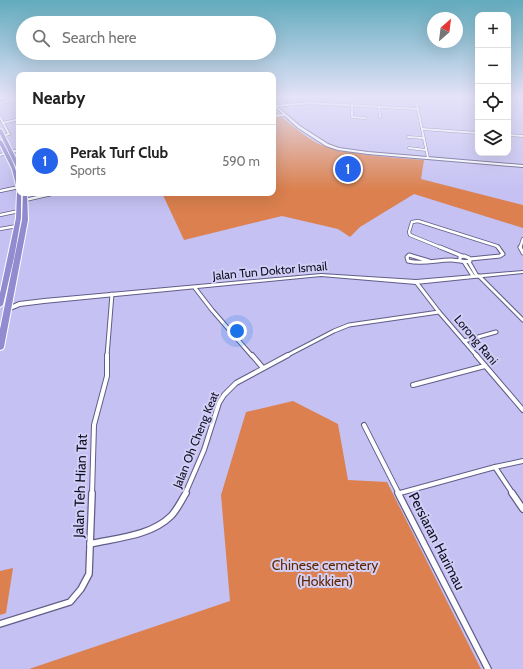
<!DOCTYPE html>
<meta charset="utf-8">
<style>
:root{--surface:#fff;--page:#f2f2f2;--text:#222;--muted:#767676;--line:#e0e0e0;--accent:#2563eb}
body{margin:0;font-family:Cabin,sans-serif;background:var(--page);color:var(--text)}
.controls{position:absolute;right:12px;top:12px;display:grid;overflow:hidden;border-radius:8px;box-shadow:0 4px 16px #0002}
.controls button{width:36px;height:36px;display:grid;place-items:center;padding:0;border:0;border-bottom:1px solid var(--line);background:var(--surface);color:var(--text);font:20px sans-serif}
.compass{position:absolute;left:427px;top:12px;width:36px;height:36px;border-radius:50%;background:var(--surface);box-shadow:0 4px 16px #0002;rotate:28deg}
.you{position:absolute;left:237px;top:331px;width:14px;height:14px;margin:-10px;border:3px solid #fff;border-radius:50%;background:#1a73e8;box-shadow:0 0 0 6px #1a73e833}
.badge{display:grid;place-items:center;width:26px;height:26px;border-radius:50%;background:var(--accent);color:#fff;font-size:13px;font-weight:700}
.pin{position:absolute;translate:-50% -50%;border:2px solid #fff;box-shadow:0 1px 4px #0006}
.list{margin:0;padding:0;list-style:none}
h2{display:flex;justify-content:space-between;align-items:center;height:52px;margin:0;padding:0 16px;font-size:17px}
h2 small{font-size:13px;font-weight:400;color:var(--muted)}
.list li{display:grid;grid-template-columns:26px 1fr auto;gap:12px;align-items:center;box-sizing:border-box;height:72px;padding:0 16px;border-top:1px solid var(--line)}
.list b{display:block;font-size:15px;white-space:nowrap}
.list p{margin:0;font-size:13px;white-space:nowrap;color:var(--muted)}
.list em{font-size:13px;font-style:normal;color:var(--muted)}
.icon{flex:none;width:22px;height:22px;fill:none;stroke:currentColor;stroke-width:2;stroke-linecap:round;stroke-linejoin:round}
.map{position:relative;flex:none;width:523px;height:669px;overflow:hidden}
.search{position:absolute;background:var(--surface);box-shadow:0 4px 16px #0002;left:16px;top:16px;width:260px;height:44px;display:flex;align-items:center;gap:10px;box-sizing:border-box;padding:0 14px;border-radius:22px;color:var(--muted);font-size:15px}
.panel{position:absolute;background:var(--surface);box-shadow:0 4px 16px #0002;left:16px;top:72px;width:260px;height:124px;border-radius:8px}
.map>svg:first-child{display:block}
.green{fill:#db804e}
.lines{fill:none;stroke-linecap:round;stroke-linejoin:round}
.street-far4-casing{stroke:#615d88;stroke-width:3}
.street-far3-casing{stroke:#615d88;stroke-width:4}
.street-far2-casing{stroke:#615d88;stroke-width:5}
.street-far1-casing{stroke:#615d88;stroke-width:6}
.street-casing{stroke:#615d88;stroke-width:8}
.secondary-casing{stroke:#615d88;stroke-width:2}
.highway-casing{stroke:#fff;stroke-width:2}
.street-far4{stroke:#fff;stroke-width:2}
.street-far3{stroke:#fff;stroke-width:2.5}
.street-far2{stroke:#fff;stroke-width:3}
.street-far1{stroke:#fff;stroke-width:4}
.street{stroke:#fff;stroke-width:5.5}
.secondary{fill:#fff;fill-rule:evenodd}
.highway{fill:#928bd0;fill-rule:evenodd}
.labels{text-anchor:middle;stroke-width:4;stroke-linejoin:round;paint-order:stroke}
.street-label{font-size:12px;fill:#0f0d1e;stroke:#d2cff7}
.near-street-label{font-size:14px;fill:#0f0d1e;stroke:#d2cff7}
.near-park-label{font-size:14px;fill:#612700;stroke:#d2cff7}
</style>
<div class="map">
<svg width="523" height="669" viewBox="0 0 523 669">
<rect width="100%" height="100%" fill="#c5c1f2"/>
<g class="green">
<path d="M273,109c10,9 36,32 49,36 32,11 68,12 102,15l-3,19 102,26v23l-109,-34 -54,33 -10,10 -12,-8 -56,-13 -98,24 -22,-47h111z"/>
<path d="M293,401l45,23 10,56 39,2 94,187h-452l201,-68 -9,-106 25,-83z"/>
<path d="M13,568l-7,45 -6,2v-44z"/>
</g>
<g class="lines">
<g class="street-far4-casing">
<g id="street-far4">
<path d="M415,96l13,62"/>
<path d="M0,103l19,-4"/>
<path d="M352,105v12l13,1"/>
<path d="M275,106l34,-3 109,6"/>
<path d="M379,106l1,11"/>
<path d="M273,116l12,-1"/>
<path d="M0,117l9,17 -6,2"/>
<path d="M3,123l16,-4"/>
<path d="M422,129l56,4"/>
<path d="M508,135l15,1"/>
<path d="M408,137l16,1"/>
<path d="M409,148l17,2"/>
<path d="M11,152l8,-2"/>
<path d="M0,155l6,-2"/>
</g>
</g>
<g class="street-far3-casing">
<g id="street-far3">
<path d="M0,191l19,-4"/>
<path d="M25,200l31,-7"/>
<path d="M0,215l19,-4"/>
<path d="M0,229l17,-3"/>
<path d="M442,248l-32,-13 -1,-3 3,-10 6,-1 79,25 2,2"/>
<path d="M520,248l3,-9"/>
</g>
</g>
<g class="street-far2-casing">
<g id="street-far2">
<path d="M440,247l22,9"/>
<path d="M520,247l3,6"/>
<path d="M470,259l30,-3 3,-2 -5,-7"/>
<path d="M429,261l-20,-6 -2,2 1,4c14,4 28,-1 43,-1 6,0 13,3 19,1l-1,-3 -5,-2 -4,1v3"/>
<path d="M464,262l9,14"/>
<path d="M469,262l8,14"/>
<path d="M479,276l44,44"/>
<path d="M416,282l23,30 38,44"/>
<path d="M195,288l17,22 40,46"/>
<path d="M464,341l32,-9"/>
<path d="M107,356l5,-62"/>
<path d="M286,356l48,-25 15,-6 90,-13"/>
</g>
</g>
<g class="street-far1-casing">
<g id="street-far1">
<path d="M252,355l11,13"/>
<path d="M476,355l47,55"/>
<path d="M413,385l72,-19"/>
<path d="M364,425l35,69"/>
<path d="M495,467l18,27"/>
<path d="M400,493l95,-26 28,-6"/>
<path d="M92,494l2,-69 13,-49v-21"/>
<path d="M185,494l19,-44 15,-47 5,-8 12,-12 52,-28"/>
</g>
</g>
<g class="street-casing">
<g id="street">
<path d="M398,493l90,176"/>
<path d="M512,493l11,16"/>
<path d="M90,544c26,-6 61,-8 81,-28 6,-6 10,-15 15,-23"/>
<path d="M0,624l70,-22 11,-13 8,-15 3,-81"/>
</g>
</g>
<g class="secondary-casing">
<g id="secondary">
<path d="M273,103l27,23 28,18 11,4 29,4 155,13v2l-155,-13 -30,-4 -12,-4 -28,-18 -25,-23z"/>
<path d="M523,271v2l-107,11 -95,-8 -277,27 -24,3 -12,5 -2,-2v-1l13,-6 25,-3 277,-25 95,6z"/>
</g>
</g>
<g class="highway-casing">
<g id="highway">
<path d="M0,129l2,1 17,34v6l-2,-1 -17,-35z"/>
<path d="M0,140l2,1c9,17 17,30 17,49l-2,-1 -5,-20 -12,-24z"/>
<path d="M17,192l4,1v25l-7,40 -11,47 -3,2v-14l16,-75z"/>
<path d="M23,193h4l1,27 -24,127 -1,2 -3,1v-21l22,-109z"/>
</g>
</g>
<use href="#street-far4" class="street-far4"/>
<use href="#street-far3" class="street-far3"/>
<use href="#street-far2" class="street-far2"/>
<use href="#street-far1" class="street-far1"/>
<use href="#street" class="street"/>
<use href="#secondary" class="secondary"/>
<use href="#highway" class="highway"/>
</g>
<linearGradient id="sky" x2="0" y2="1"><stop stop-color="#62abbd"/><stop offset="0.51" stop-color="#e5e3f9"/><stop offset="1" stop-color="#e5e3f9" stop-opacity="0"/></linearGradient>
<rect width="523" height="190" fill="url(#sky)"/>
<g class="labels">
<g class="street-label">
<text transform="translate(270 271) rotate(-5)" y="4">Jalan Tun Doktor Ismail</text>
<text transform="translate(476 340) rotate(50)" y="4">Lorong Rani</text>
<text transform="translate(196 440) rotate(-68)" y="4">Jalan Oh Cheng Keat</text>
</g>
<g class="near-street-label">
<text transform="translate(80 486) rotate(-88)" y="5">Jalan Teh Hian Tat</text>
<text transform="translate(437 541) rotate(63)" y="5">Persiaran Harimau</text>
</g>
<g class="near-park-label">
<text x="325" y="570">Chinese cemetery<tspan x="325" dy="16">(Hokkien)</tspan></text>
</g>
</g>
</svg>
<div class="controls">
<button>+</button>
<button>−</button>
<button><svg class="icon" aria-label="locate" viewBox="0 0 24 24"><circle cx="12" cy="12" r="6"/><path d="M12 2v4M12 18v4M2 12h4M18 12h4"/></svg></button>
<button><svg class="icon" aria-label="layers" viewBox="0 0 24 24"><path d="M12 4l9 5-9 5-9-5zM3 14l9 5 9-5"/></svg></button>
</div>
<svg class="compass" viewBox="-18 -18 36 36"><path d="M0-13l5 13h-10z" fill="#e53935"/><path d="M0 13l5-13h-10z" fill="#767676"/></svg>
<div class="you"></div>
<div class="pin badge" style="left:348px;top:169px">1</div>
<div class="search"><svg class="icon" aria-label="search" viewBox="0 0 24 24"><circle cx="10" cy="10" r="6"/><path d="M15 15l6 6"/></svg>Search here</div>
<section class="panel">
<h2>Nearby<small></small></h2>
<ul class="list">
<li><span class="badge">1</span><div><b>Perak Turf Club</b><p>Sports</p></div><em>590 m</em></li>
</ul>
</section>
</div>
